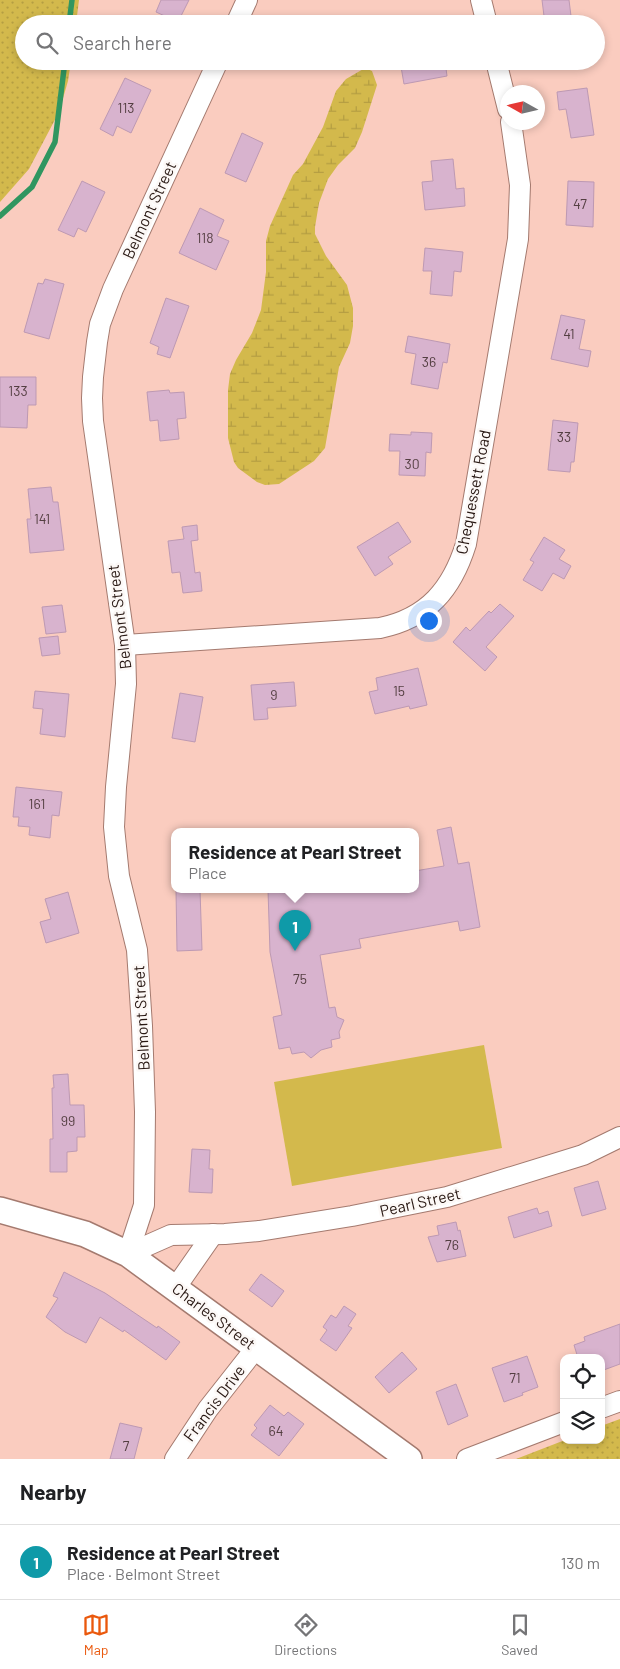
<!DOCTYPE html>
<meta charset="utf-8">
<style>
:root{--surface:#fff;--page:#f2f2f2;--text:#202124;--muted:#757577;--line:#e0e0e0;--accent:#ea580c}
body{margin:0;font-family:Barlow,sans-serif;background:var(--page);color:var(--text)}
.controls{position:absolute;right:15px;bottom:15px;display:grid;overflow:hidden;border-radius:10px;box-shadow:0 2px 8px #0003}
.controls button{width:45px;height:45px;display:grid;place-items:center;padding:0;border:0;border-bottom:1px solid var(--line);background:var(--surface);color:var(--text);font:25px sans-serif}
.compass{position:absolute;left:500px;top:85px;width:45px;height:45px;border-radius:50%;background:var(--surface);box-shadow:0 2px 8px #0003;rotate:278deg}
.you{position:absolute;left:428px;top:620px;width:18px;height:18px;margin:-12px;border:4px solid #fff;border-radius:50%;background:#1a73e8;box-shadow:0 0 0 8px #1a73e833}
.badge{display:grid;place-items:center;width:32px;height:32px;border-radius:50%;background:var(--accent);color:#fff;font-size:16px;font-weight:700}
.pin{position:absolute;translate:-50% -41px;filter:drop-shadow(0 1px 2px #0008)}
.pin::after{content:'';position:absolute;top:26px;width:18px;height:15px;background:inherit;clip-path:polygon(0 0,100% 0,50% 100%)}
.popup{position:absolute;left:171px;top:828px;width:248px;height:65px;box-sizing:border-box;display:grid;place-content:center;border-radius:10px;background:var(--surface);filter:drop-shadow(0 1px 4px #0005);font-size:16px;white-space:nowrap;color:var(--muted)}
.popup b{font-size:19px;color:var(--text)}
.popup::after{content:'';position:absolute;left:50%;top:100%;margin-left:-10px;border:10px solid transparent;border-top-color:var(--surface)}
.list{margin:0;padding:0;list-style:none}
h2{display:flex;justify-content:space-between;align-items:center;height:65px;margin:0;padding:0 20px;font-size:21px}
h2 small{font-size:16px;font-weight:400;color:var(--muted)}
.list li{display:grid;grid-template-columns:32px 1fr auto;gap:15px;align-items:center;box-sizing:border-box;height:75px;padding:0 20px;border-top:1px solid var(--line)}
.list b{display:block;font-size:19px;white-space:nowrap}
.list p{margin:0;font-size:16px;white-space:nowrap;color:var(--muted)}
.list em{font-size:16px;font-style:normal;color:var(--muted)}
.icon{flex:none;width:28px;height:28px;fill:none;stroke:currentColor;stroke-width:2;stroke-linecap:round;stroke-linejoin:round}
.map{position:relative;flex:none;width:620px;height:1459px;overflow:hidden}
.search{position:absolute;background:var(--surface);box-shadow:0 2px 8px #0003;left:15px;right:15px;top:15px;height:55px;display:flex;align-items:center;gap:12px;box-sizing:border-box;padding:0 18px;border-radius:28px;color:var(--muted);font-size:19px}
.sheet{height:140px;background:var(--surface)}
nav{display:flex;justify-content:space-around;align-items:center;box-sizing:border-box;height:70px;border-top:1px solid var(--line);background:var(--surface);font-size:14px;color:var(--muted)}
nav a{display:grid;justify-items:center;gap:2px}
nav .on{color:var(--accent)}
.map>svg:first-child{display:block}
.grass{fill:#d3b94c}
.wetland{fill:url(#wetland-marsh)}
.park{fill:url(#park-dots)}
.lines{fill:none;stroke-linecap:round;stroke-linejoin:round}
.stream{stroke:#309660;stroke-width:5.5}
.building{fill:#d8b3ce;stroke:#bd99b3}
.minor-casing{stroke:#a47a6f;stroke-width:22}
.tertiary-casing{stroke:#a47a6f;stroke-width:28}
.minor{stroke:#fff;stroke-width:20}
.tertiary{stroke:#fff;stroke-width:25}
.labels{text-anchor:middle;stroke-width:5;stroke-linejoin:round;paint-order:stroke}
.number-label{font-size:14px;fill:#543f42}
.street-label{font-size:16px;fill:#281813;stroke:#fcf8f6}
</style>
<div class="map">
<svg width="620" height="1459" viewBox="0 0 620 1459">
<defs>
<pattern id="wetland-marsh" width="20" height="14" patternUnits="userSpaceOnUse" patternTransform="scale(1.25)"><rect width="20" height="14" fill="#d3b94c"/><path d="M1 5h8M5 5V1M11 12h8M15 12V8" fill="none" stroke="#b59e42"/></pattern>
<pattern id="park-dots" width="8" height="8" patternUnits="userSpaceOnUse" patternTransform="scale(1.25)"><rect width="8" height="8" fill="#d3b94c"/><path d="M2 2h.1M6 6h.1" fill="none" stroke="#b59e42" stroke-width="1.8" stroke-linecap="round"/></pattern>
</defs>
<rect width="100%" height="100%" fill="#faccbf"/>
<path class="grass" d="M484,1045l18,103 -210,38 -18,-104z"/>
<path class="wetland" d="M365,68l7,3 5,14 -15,47 -7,16 -17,17 -10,14 -9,24 -4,24v7l11,22 21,29 6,23v18l-3,17 -11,24 -14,81 -11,13 -35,23 -14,1 -8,-3 -19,-14 -4,-6 -6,-24v-48l2,-16 6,-14 16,-27 9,-23 5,-38v-31l4,-15 23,-51 10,-11 20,-37 13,-36 10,-12z"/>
<g class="park">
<path d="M0,0h79l-3,24h-52v37h47l-3,20 -9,31 -30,57 -29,33z"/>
<path d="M620,1419v40h-104l49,-19h36v-14z"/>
</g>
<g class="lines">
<g class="stream">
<path d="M69,24l3,-24"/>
<path d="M0,216l32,-29 23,-45 10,-81"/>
</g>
</g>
<g class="building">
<path d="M161,0h28l-11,22 -22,-10z"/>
<path d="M542,0h27l3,24h-27z"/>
<path d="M400,61h45l2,15 -43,8z"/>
<path d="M125,78l26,12 -20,43 -14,-7 -4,10 -13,-7z"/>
<path d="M587,88l7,47 -23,3 -5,-29 -7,1 -2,-18z"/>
<path d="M242,133l21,10 -17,39 -21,-9z"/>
<path d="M453,159l3,30 8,-1 1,18 -40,4 -3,-28 11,-1 -2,-20z"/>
<path d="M82,181l23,11 -19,40 -8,-4 -4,9 -16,-7z"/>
<path d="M568,181l26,1 -1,45 -27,-2z"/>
<path d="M200,208l24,12 -7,16 12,5 -13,29 -37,-17z"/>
<path d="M425,248l38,4 -2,20 -7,-1 -2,25 -22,-2 2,-23h-9z"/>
<path d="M45,279l19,5 -15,55 -25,-7 14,-49 5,1z"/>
<path d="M166,298l23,8 -19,52 -13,-4 2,-7 -9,-4z"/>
<path d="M561,315l24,5 -6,29 12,2 -3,16 -37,-8z"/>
<path d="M408,336l42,8 -3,19 -4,-1 -5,27 -27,-5 5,-30 -11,-2z"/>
<path d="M0,377h36v28h-8l-1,23 -27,-1z"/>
<path d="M169,390l1,3 14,-1 2,26 -9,1 2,20 -19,2 -2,-21 -8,1 -3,-29z"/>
<path d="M553,420l25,3 -4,39h-3l-1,10 -22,-2z"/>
<path d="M411,432l21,1 -1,20 -5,-1 -1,24 -26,-1 1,-24h-11l1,-17 21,1z"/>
<path d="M51,487l2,15h5l6,48 -34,3 -3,-34h4l-3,-30z"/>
<path d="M398,522l13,20 -23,15 5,7 -18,12 -18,-29z"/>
<path d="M197,525l1,15 -7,1 4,32 5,-1 2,19 -19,2 -3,-21 -8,1 -4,-32 16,-2 -2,-12z"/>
<path d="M544,537l21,13 -6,9 12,7 -7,13 -11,-6 -11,18 -19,-11 11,-18 -4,-2z"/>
<path d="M500,604l14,12 -28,31 11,10 -12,14 -32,-29 13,-15 4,4 19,-20 2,2z"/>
<path d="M62,605l4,27 -20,2 -4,-27z"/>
<path d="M58,636l2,18 -18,2 -3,-18z"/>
<path d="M418,668l9,37 -17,4 -1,-3 -34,8 -6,-22 9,-2 -2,-12z"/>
<path d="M294,682l2,24 -29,2 1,11 -14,1 -3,-35z"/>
<path d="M35,691l34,3 -4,43 -25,-3 3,-25 -10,-1z"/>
<path d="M180,693l23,4 -8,45 -23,-4z"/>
<path d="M16,787l46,5 -3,24 -7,-1 -2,23 -21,-3 1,-8 -12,-1 1,-9h-6z"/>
<path d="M451,827l7,37 11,-2 11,65 -20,4 -2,-10 -99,18 2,9 -41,7 9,53 6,-1 2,10 7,3 -5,12 1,6 -9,2 1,7 -11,3 -10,8 -7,-6 -12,2 -2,-7 -11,2 -6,-32 9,-2 -12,-63 -2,-62h147v-19l29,-5 -7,-36z"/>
<path d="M176,890h24l2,60 -25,1z"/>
<path d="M68,892l11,41 -33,10 -6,-21 11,-3 -6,-20z"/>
<path d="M68,1074l2,31h14l1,32h-8v14l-10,1v20h-17v-33h3l-1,-51h2l-1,-13z"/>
<path d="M192,1149l18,1 -1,19h4l-1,24 -23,-1z"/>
<path d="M598,1181l8,28 -24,7 -8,-28z"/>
<path d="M537,1208l2,6 9,-3 4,15 -38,12 -6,-21z"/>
<path d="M456,1222l2,9 2,-1 6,26 -29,6 -9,-25 11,-2 -2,-9z"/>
<path d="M64,1272l41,21 52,35 1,-2 22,16 -14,18 -42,-30 -1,2 -23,-15 -14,26 -21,-11 -19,-15 12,-19 -5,-2z"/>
<path d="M261,1274l23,17 -12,16 -23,-17z"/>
<path d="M344,1306l12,8 -8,12 4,2 -16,23 -16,-11 7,-10 -4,-3 8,-12 5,3z"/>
<path d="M620,1324v40l-19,7v-13h-23l-4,-13 11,-4 -1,-4z"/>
<path d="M402,1352l15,17 -28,24 -14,-16z"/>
<path d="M527,1356l11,31 -16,6 1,2 -19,7 -12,-34z"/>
<path d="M456,1384l12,32 -20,9 -12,-33z"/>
<path d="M270,1405l14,11 4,-4 16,12 -25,32 -28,-21 6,-7 -3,-3z"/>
<path d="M120,1423l22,5 -8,31h-24z"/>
</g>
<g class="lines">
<g class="minor-casing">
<g id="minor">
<path d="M481,0l6,24"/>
<path d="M236,24l11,-24"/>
<path d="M496,61l12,48"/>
<path d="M125,645l255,-17c48,-10 72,-39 86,-84l52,-305 2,-54 -9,-63"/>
<path d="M128,1254l16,-49 1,-93 -3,-86 -5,-76 -18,-74 -5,-49 2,-40 10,-103 -1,-39 -32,-224 -1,-23 1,-21 4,-35 3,-18 13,-35 105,-228"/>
<path d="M128,1254l43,-19 54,-1 34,-3 93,-15 95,-19 136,-42 37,-18"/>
<path d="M176,1287l37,-53"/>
<path d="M601,1408l19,-7"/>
<path d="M175,1459l33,-50 48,-61"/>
<path d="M467,1459l97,-37"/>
</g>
</g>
<g class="tertiary-casing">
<path id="tertiary" d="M0,1210l85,24 43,20 281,205"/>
</g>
<use href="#minor" class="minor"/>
<use href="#tertiary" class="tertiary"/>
</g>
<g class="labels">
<g class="number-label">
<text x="126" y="113">113</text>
<text x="580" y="209">47</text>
<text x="205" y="243">118</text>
<text x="569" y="339">41</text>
<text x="429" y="367">36</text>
<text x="18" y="396">133</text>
<text x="564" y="442">33</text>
<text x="412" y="469">30</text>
<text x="42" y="524">141</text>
<text x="399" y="696">15</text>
<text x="274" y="700">9</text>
<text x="37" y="809">161</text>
<text x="300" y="984">75</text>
<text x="68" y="1126">99</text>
<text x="452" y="1250">76</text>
<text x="515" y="1383">71</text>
<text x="276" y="1436">64</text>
<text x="126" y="1451">7</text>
</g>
<g class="street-label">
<text transform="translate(149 210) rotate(-65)" y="6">Belmont Street</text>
<text transform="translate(473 492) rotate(-79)" y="6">Chequessett Road</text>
<text transform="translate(119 617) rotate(-97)" y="6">Belmont Street</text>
<text transform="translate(141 1018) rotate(-93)" y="6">Belmont Street</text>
<text transform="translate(420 1202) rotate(-13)" y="6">Pearl Street</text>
<text transform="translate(214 1316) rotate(37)" y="6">Charles Street</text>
<text transform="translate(214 1403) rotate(-53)" y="6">Francis Drive</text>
</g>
</g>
</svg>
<div class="controls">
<button><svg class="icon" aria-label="locate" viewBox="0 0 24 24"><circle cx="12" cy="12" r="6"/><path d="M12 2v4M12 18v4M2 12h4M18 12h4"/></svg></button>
<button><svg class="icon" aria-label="layers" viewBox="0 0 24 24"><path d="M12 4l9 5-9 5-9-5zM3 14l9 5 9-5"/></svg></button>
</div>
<svg class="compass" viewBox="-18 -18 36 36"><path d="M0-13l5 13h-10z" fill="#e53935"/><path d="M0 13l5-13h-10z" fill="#757577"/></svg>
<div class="you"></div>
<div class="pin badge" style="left:295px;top:951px;background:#0f9aa8">1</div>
<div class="popup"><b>Residence at Pearl Street</b>Place</div>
<div class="search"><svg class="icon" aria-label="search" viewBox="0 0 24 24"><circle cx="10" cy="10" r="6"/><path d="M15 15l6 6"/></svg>Search here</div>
</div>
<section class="sheet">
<h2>Nearby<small></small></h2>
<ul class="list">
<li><span class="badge" style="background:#0f9aa8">1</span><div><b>Residence at Pearl Street</b><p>Place · Belmont Street</p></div><em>130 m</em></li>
</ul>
</section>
<nav>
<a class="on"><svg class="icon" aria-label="map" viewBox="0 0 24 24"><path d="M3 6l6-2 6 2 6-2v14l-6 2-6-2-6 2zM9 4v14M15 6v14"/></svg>Map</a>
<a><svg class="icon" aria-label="directions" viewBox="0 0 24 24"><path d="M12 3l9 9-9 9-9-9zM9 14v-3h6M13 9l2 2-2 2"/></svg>Directions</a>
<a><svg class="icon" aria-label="saved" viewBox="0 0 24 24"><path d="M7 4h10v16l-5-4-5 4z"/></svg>Saved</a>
</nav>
